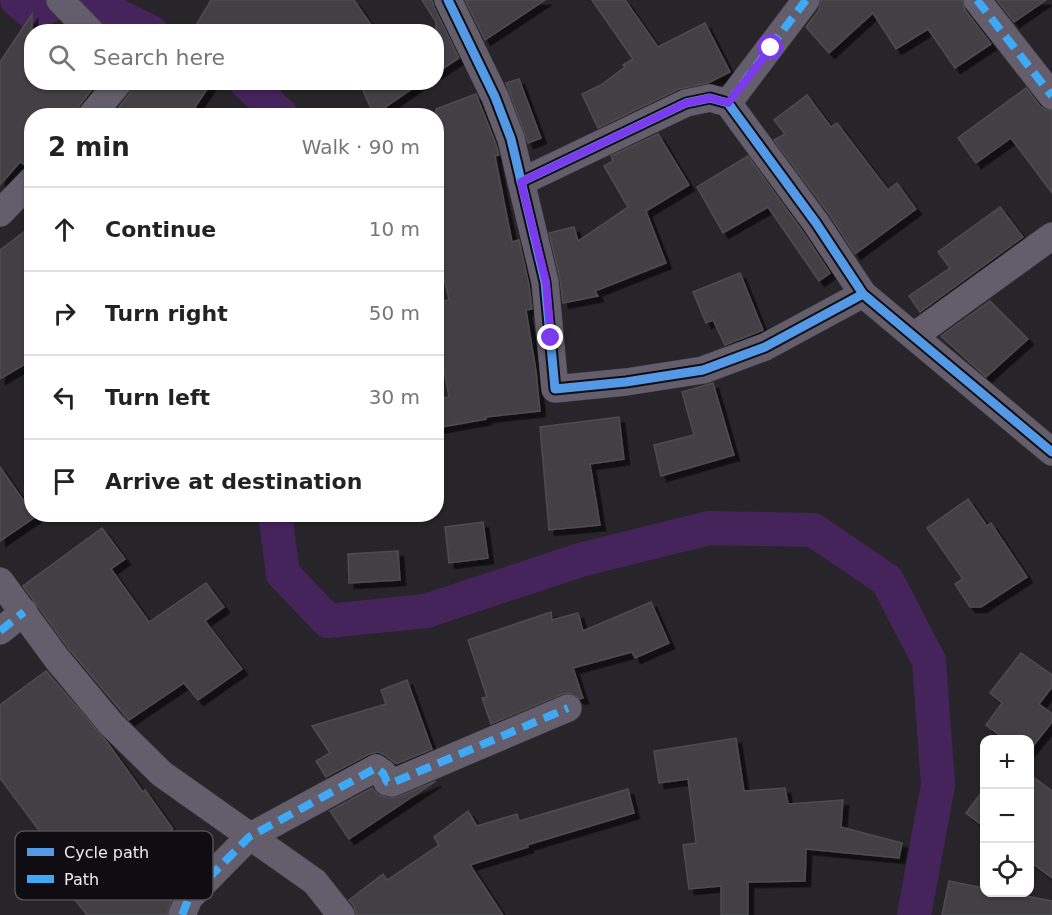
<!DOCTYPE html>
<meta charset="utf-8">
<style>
:root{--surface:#fff;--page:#f2f2f2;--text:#222;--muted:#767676;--line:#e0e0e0}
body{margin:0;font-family:"DejaVu Sans",sans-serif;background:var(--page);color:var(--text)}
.controls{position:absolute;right:18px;bottom:18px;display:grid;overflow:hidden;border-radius:12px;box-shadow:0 2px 4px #0004}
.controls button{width:54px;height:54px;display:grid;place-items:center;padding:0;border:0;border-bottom:2px solid var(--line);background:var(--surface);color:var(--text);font:30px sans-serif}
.stop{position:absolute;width:18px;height:18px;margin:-14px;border:4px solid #7c3aed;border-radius:50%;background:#fff}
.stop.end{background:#7c3aed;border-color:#fff;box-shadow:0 2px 6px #0008}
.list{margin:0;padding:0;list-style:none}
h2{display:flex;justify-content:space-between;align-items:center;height:78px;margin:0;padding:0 24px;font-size:26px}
h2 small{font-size:20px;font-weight:400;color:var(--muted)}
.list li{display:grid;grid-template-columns:39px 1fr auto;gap:18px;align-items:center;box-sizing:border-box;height:84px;padding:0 24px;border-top:2px solid var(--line)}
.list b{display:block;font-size:22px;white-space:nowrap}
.list em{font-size:20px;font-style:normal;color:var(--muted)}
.icon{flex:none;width:33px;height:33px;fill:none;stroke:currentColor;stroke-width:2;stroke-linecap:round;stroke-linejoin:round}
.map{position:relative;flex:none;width:1052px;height:915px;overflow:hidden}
.search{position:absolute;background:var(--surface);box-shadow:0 2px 4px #0004;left:24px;top:24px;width:420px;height:66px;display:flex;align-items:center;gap:15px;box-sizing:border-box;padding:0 21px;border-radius:24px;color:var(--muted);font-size:22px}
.panel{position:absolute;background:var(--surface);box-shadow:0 2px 4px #0004;left:24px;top:108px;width:420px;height:414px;border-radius:24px}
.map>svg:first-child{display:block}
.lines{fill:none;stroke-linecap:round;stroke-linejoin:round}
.canal{stroke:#45245c;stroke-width:34}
.building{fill:#434145;stroke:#4e4b50;stroke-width:1.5;filter:url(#shadow)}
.minor-casing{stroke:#444145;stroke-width:28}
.minor{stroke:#645d6b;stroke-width:27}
.quiet{stroke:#3fa9f5;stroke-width:8;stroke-dasharray:15 8;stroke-linecap:butt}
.cycleway-casing{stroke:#0f0d12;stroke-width:13}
.cycleway{stroke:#5399e6;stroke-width:9}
.route{stroke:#7c3aed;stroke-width:8}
.key{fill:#0f0d12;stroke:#524f55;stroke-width:1.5}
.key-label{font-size:16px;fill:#ede9f1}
</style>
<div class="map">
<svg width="1052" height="915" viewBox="0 0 1052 915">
<defs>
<filter id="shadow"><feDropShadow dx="5.5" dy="5.5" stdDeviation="0" flood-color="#0009"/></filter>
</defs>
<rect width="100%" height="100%" fill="#28252a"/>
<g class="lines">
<g class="canal">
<path d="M17,0l17,14 26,-14 34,4 57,28"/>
<path d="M246,82l36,34"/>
<path d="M275,514l8,60 45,47 98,-10 154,-51 129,-32 104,2 74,50 42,81 9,124 -24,130"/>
</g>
</g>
<g class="building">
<path d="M211,0h143l22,32h-184z"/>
<path d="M422,0h10l2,7 25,51 -23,15v-51z"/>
<path d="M465,0h80l-60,40z"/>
<path d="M592,0h33l33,47 47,-24 25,49 -22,11 -29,6 -81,39 -16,-34 19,-9 24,-18 -2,-2 10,-6z"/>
<path d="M821,0h141l3,10 26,34 -36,24 -27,-39 -32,20 -23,-36 -44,40 -23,-26 13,-17z"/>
<path d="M997,0h49l-32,22z"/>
<path d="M32,14v68h66l-19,24 -3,10h-44v49l-6,1 -6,-4 -20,23v-123z"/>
<path d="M519,79l22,59 -13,5 -22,-60z"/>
<path d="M134,82h78l-23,34h-77l19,-24z"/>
<path d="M359,82h63l-48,33z"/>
<path d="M1026,88l14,18 6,4 6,1v82l-41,-55 -35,25 -18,-25z"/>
<path d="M476,94l20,50 3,11 -4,1 17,86 7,-2 10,45 3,24 -6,1 10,61 4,40 -54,6v2l-50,9v-29l13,-2 -13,-73v-22l13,-2 -13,-58v-133z"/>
<path d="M807,95l24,32 6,-4 51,67 9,-7 19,26 -61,45 -26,-40 -55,-74 11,-6 -11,-14z"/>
<path d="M658,134l31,51 -43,26 20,52 -71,28 3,5 -35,7 -3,-24 -11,-46 25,-6 4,14 50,-34 -24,-41 9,-5 -2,-5z"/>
<path d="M748,156l55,76 27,41 -11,8 -51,-74 -45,26 -26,-46z"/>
<path d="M1000,207l23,30 -103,75 -11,-16 41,-28 -12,-16z"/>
<path d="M32,226v134l-32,19v-129z"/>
<path d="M740,273l23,57 -38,15 -12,-25 -7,3 -13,-31z"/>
<path d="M990,301l38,38 -42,38 -45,-41z"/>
<path d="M713,383l21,72 -73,21 -7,-31 40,-10 -12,-43z"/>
<path d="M619,417l5,42 -34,5 10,61 -51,5 -9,-103z"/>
<path d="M0,467l35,50 -35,24z"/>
<path d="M968,499l19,27 4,-3 36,54 -46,30h-11l-15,-23 8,-5 -36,-51z"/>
<path d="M483,522l5,36 -39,5 -4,-36z"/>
<path d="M102,528l23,31 -14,10 38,53 57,-39 18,24 -19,14 37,48 -44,31 -14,-17 -55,37 -6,-7 -54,-64 -46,-63z"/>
<path d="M398,551l2,29 -51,3 -1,-29z"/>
<path d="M651,602l18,41 -34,15 -3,-6 -59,16 10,30 -3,1 -10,-6 -8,1 -71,30 -9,-26 5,-1 -19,-57 83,-28 1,8 26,-7 5,18z"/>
<path d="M1021,653l31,22v12l-13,17 13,10v8l-23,29v-11h-23l-20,-15 16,-22 -12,-10z"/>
<path d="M46,671l61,71 36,50 2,-2 28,39 -21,16 34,34 -12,13 -7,23h-80l-57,-73 11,-9 -41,-55v-73z"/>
<path d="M407,680l25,69 -36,15 -11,-9 -7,-3 -9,2 -43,23 -10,-16 14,-8 -18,-27 74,-22 -5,-14z"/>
<path d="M736,738l8,53 41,-3 3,16 55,-4 -2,27 61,16 -3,15 -93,-9 -1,32 -57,1v33h-27v-29l-32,3 -6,-44 13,-2 -8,-64 -29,4 -5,-32z"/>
<path d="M1029,774l23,17v87l-23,-17z"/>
<path d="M436,781l-87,58 -19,-28 42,-23 6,7 12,3 8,-1z"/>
<path d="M628,789l6,24 -107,32 1,2 -58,18 33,50h-147l-2,-9 -5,-6 34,-26 4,6 52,-35 -5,-8 34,-26 9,15 40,-12 2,7z"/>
<path d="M984,789v38l-18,-14z"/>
<path d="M949,881l35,7v4h23l45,9v14h-110z"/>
</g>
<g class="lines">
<g class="minor-casing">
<g id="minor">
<path d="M60,0l31,32"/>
<path d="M448,0l47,97 16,42 34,143 10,107 71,-7 77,-12 62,-23 98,-53"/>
<path d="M977,0l75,96"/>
<path d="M728,103l78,-103"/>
<path d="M91,116l28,-34"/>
<path d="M521,182l165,-79 24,-5 18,5 88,120 47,71 189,158"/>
<path d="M0,213l32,-33"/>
<path d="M914,336l138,-100"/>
<path d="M0,581l57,78 54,65 51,50 153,108 26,33"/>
<path d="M0,631l24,-19"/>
<path d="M182,915l7,-17 60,-61 127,-69 7,5 4,9 5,1 176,-75"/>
</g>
</g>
<use href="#minor" class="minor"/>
<g class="quiet">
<path d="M977,0l75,96"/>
<path d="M728,103l78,-103"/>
<path d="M0,631l24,-19"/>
<path d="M182,915l7,-17 60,-61 127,-69 7,5 4,9 5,1 176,-75"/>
</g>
<g class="cycleway-casing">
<g id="cycleway">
<path d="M448,0l47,97 16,42 34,143 10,107 71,-7 77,-12 62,-23 98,-53"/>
<path d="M521,182l165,-79 24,-5 18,5 88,120 47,71 189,158"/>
</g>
</g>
<use href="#cycleway" class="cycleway"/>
</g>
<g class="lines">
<path class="route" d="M551,338l-5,-56 -25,-100 165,-79 24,-5 18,5 43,-55"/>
</g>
<rect x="15" y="831" width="198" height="69" rx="9" class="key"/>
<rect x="27" y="848" width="27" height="8" fill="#5399e6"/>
<rect x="27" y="875" width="27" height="8" fill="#3fa9f5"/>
<g class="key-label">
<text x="64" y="858">Cycle path</text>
<text x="64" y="885">Path</text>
</g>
</svg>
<div class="controls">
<button>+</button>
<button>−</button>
<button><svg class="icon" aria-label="locate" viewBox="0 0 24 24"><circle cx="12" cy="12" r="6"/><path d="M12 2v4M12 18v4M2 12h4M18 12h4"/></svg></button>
</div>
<div class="stop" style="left:771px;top:48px"></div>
<div class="stop end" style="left:551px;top:338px"></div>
<div class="search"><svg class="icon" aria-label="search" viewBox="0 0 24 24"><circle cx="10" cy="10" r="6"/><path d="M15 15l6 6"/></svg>Search here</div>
<section class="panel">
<h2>2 min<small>Walk · 90 m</small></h2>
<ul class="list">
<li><svg class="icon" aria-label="ahead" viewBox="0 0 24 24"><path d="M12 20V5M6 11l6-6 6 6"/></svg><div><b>Continue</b></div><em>10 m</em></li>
<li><svg class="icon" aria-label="right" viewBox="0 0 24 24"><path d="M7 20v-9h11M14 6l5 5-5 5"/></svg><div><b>Turn right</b></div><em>50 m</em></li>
<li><svg class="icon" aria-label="left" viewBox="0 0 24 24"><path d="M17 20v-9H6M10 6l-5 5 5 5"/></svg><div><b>Turn left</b></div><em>30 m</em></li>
<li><svg class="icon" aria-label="arrive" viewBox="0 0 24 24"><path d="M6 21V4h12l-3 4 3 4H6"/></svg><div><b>Arrive at destination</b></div></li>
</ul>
</section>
</div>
